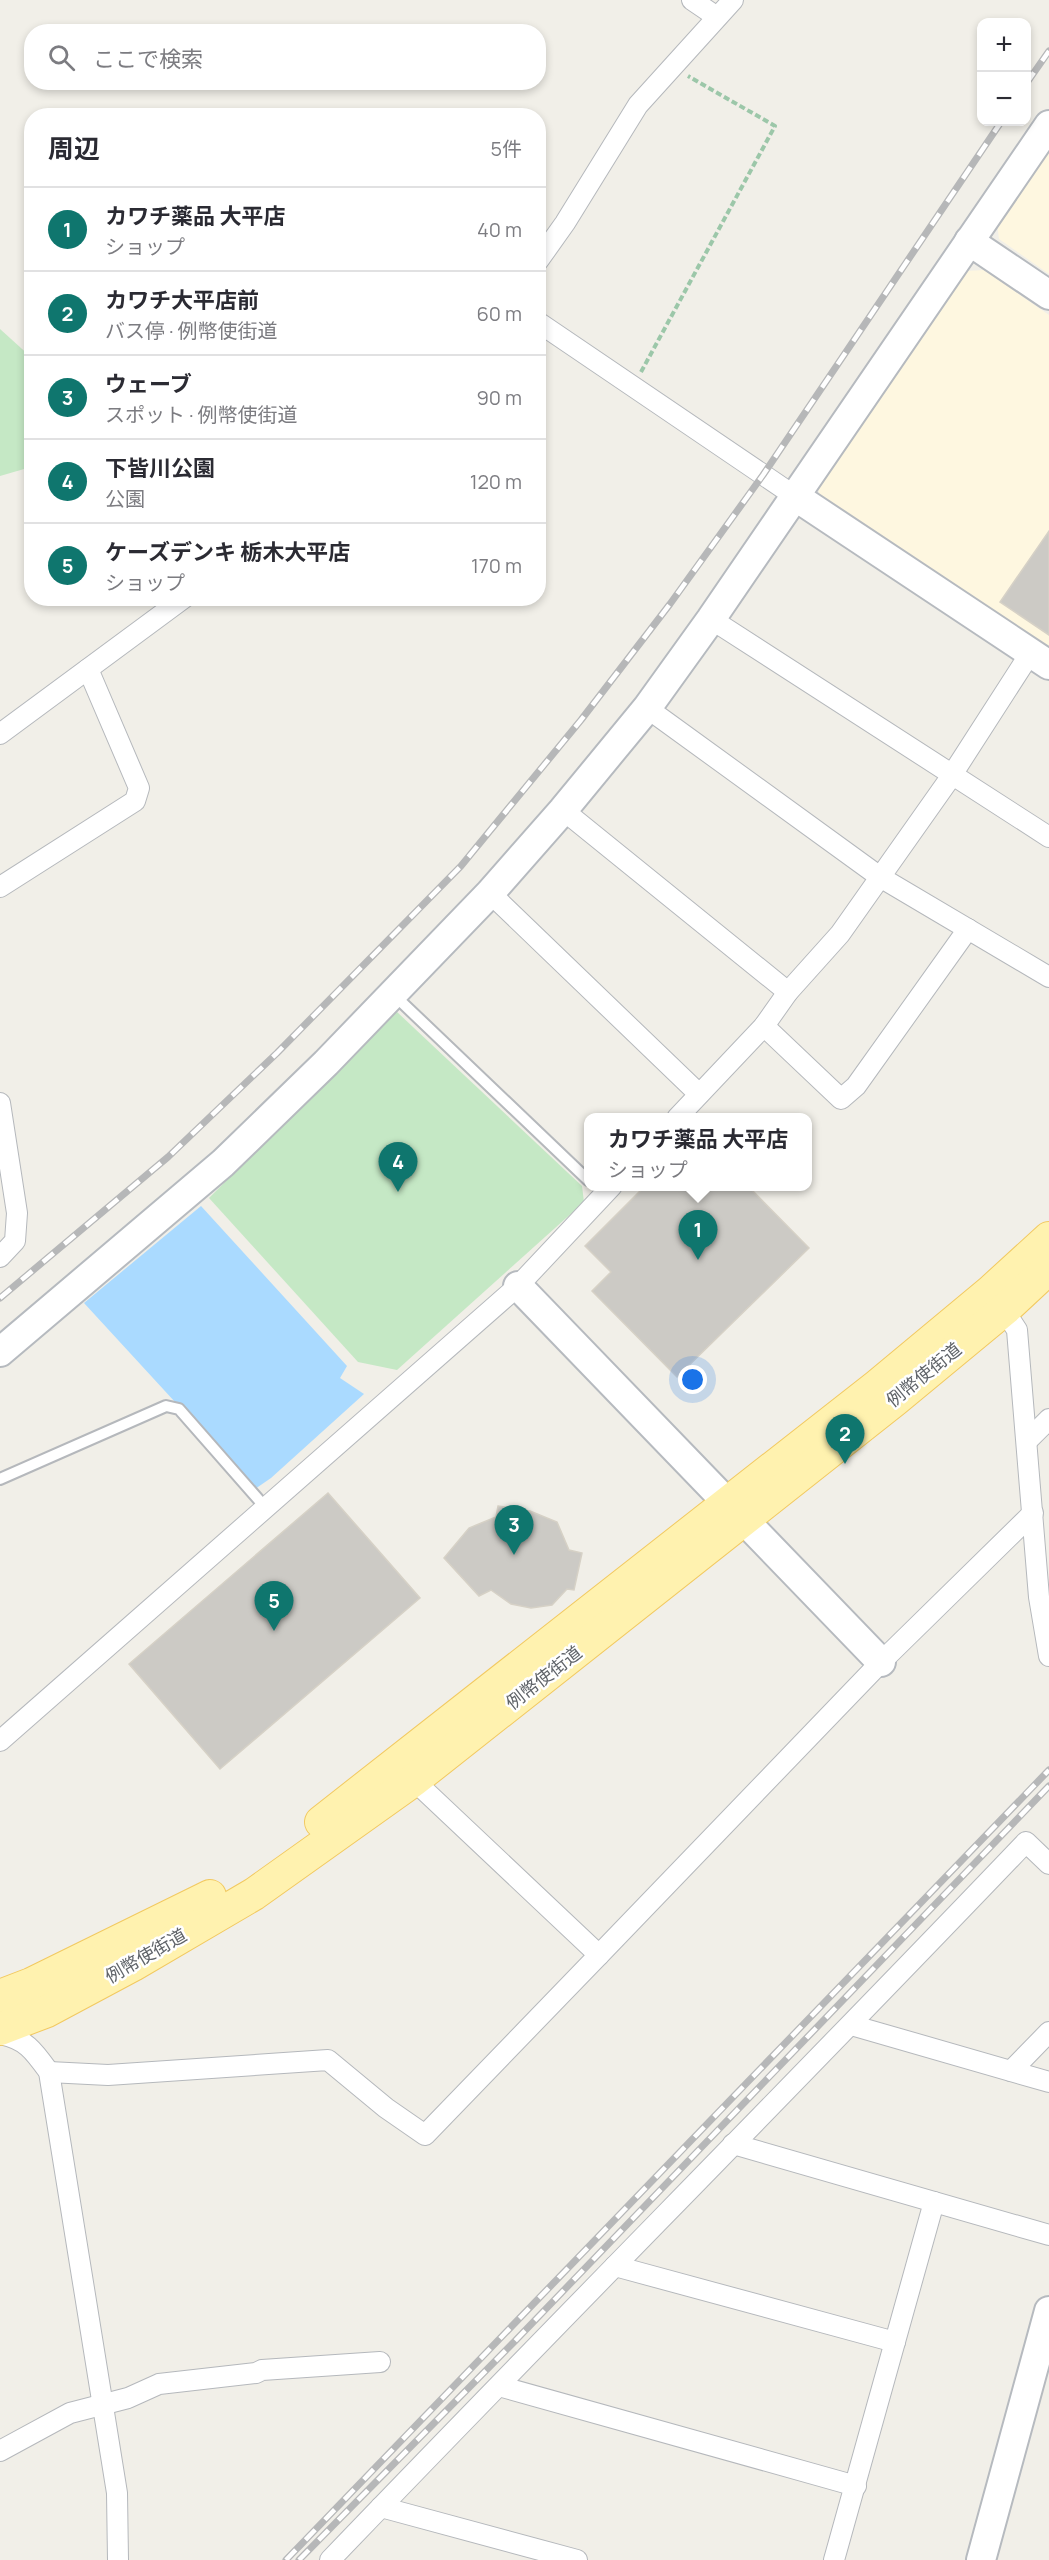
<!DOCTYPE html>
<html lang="ja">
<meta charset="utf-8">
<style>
:root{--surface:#fff;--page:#f2f2f3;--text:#2b2b33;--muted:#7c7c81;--line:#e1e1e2;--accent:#0f766e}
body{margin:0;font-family:Manrope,"Noto Sans JP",sans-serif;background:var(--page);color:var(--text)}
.controls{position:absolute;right:18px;top:18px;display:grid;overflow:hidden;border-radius:12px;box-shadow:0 3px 9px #0003}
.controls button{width:54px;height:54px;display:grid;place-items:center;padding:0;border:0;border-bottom:2px solid var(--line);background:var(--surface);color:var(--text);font:30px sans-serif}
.you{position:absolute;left:693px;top:1380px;width:21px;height:21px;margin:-15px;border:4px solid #fff;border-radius:50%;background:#1a73e8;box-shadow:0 0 0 9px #1a73e833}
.badge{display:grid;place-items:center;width:39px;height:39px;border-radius:50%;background:var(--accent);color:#fff;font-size:20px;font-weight:700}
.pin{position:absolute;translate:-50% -50px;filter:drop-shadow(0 2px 3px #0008)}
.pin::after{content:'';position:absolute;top:32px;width:21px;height:18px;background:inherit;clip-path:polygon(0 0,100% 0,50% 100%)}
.popup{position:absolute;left:584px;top:1113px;width:228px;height:78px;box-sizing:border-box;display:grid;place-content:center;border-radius:12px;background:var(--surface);filter:drop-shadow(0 2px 4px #0005);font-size:20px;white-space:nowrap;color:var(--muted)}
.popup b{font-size:22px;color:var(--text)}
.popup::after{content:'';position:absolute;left:50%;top:100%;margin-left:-12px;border:12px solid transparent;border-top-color:var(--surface)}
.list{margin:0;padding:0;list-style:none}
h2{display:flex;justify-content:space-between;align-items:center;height:78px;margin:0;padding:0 24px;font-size:26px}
h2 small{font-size:20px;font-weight:400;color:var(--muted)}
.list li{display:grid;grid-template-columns:39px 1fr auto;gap:18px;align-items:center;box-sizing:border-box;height:84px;padding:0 24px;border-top:2px solid var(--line)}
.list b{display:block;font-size:22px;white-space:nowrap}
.list p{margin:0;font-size:20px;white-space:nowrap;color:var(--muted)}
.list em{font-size:20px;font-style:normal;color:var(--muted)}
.icon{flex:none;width:33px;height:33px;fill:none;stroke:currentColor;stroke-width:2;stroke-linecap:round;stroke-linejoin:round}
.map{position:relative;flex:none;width:1049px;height:2560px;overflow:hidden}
.search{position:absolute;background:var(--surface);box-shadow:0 3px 9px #0003;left:24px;top:24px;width:522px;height:66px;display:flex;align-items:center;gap:15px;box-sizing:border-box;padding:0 21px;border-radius:24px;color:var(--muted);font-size:22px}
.panel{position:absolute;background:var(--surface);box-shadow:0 3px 9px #0003;left:24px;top:108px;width:522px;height:498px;border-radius:24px}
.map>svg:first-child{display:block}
.commercial{fill:#fef7e0}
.green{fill:#c5e8c5}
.water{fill:#aadaff}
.building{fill:#cccac5;stroke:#d6d1c6;stroke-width:1.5}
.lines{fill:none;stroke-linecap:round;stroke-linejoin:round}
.lane-casing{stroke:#b5b8bc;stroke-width:14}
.street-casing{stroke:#b5b8bc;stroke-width:22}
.secondary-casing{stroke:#b6babf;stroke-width:32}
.primary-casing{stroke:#f2c960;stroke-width:34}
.path{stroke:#9cc7a9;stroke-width:4;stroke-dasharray:6 3;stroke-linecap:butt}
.lane{stroke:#fff;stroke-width:10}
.street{stroke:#fff;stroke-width:20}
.secondary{stroke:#fff;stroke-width:28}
.primary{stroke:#fff2af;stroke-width:32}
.rail-casing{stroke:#b6b7b8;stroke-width:7}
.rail{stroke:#fff;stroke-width:4.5;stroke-dasharray:14;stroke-linecap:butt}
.labels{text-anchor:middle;stroke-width:5;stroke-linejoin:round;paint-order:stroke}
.street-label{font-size:18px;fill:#5f6368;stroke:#fff}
</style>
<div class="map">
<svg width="1049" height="2560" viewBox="0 0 1049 2560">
<rect width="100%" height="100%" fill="#f1efe8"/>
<g class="commercial">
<path d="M1049,147v127l-50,-35 -2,-16z"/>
<path d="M984,270l65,45v341l-228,-154 -3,-15 148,-216z"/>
</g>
<g class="green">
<path d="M0,329l32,29 -1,109 -31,9z"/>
<path d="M396,1011l186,175 2,16 -187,168 -39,-8 -149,-164z"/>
</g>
<path class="water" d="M201,1206l146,160 -7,12 24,16 -93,84 -16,11 -171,-186z"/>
<g class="building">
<path d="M1049,531v104l-49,-33z"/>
<path d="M645,1186h103l61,62 -132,129 -85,-86 19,-19 -26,-26z"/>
<path d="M328,1493l92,105 -200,171 -91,-105z"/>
<path d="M498,1506l32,5 27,11 12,28 13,3 -8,37 -7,-1 -15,16 -21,3 -20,-4 -20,-14 -12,6 -35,-38 25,-30 27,-11z"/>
</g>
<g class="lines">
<g class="lane-casing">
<g id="lane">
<path d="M393,994l195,186"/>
<path d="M0,1479l166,-73 13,3 86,98"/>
</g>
</g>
<g class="street-casing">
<g id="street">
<path d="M692,0l25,17"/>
<path d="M538,261l27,-38 73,-118 95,-105"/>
<path d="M538,322l258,175"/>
<path d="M711,619l338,218"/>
<path d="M647,708l233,169 169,100"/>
<path d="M0,734l184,-136"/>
<path d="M563,810l225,182"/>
<path d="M0,887l135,-86 4,-13 -51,-119"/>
<path d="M490,893l209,201"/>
<path d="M764,1026l77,73 15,-13 112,-157"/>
<path d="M0,1103l17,110 -2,28 -15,16"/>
<path d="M677,1118l87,-92 24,-34 52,-58 108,-153 83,-129"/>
<path d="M998,1301l19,29 22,267 10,59"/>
<path d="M1028,1440l21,-21"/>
<path d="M0,1741l518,-455 94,-100"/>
<path d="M406,1773l193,182 282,-293 152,-149"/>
<path d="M851,2025l198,57"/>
<path d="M0,2034c26,5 34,17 49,38l68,421 1,67"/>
<path d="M1011,2071l38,-39"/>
<path d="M49,2072l59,3 220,-15 58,48 39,27 174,-180"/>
<path d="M733,2144l316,91"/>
<path d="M615,2266l280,76"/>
<path d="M499,2386l357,100"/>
<path d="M0,2451l70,-38 58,-15 31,-14 97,-11 6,-3 118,-8"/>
<path d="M381,2507l196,53"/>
<path d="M330,2560c231,-241 466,-477 696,-718l23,22"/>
<path d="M834,2560l100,-358"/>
</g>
</g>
<g class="secondary-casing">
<g id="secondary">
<path d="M969,241l80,54"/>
<path d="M796,497l253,168"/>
<path d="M518,1286l363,376"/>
<path d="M0,1352l223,-189 103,-100 164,-170 73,-83 84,-102 64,-89 338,-494"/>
<path d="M981,2560l68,-249"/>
</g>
</g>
<g class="primary-casing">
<g id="primary">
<path d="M321,1822l557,-437 113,-94 58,-53"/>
<path d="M0,1996l31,-12 179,-88"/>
<path d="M0,2029l47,-18 86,-46 121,-71 160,-114 481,-380 110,-91 44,-41"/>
</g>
</g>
<path class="path" d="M641,372l134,-246 -87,-50"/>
<use href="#lane" class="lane"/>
<use href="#street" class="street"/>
<use href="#secondary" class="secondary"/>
<use href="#primary" class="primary"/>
<g class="rail-casing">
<g id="rail">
<path d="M1026,84l23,-33"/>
<path d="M0,1298l168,-141 109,-104 184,-187 120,-146 89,-116 93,-129 238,-353"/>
<path d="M286,2560l763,-790"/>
<path d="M299,2560l216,-219 534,-555"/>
</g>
</g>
<use href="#rail" class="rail"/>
</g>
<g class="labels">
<g class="street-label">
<text transform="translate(924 1375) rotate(-39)" y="6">例幣使街道</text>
<text transform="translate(544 1678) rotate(-38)" y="6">例幣使街道</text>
<text transform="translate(146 1956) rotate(-30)" y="6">例幣使街道</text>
</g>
</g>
</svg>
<div class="controls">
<button>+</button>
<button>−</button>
</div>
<div class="you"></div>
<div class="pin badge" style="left:698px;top:1260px">1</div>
<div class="popup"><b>カワチ薬品 大平店</b>ショップ</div>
<div class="pin badge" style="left:845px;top:1464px">2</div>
<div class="pin badge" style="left:514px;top:1555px">3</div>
<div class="pin badge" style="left:398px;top:1192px">4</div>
<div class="pin badge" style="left:274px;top:1631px">5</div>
<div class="search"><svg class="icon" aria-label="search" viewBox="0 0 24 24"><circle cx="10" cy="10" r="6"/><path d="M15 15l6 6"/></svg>ここで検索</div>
<section class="panel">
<h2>周辺<small>5件</small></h2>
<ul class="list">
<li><span class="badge">1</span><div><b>カワチ薬品 大平店</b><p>ショップ</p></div><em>40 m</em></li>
<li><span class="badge">2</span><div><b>カワチ大平店前</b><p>バス停 · 例幣使街道</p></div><em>60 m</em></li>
<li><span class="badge">3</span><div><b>ウェーブ</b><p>スポット · 例幣使街道</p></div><em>90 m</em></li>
<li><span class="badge">4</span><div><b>下皆川公園</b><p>公園</p></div><em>120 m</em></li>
<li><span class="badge">5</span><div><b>ケーズデンキ 栃木大平店</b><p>ショップ</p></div><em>170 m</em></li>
</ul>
</section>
</div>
